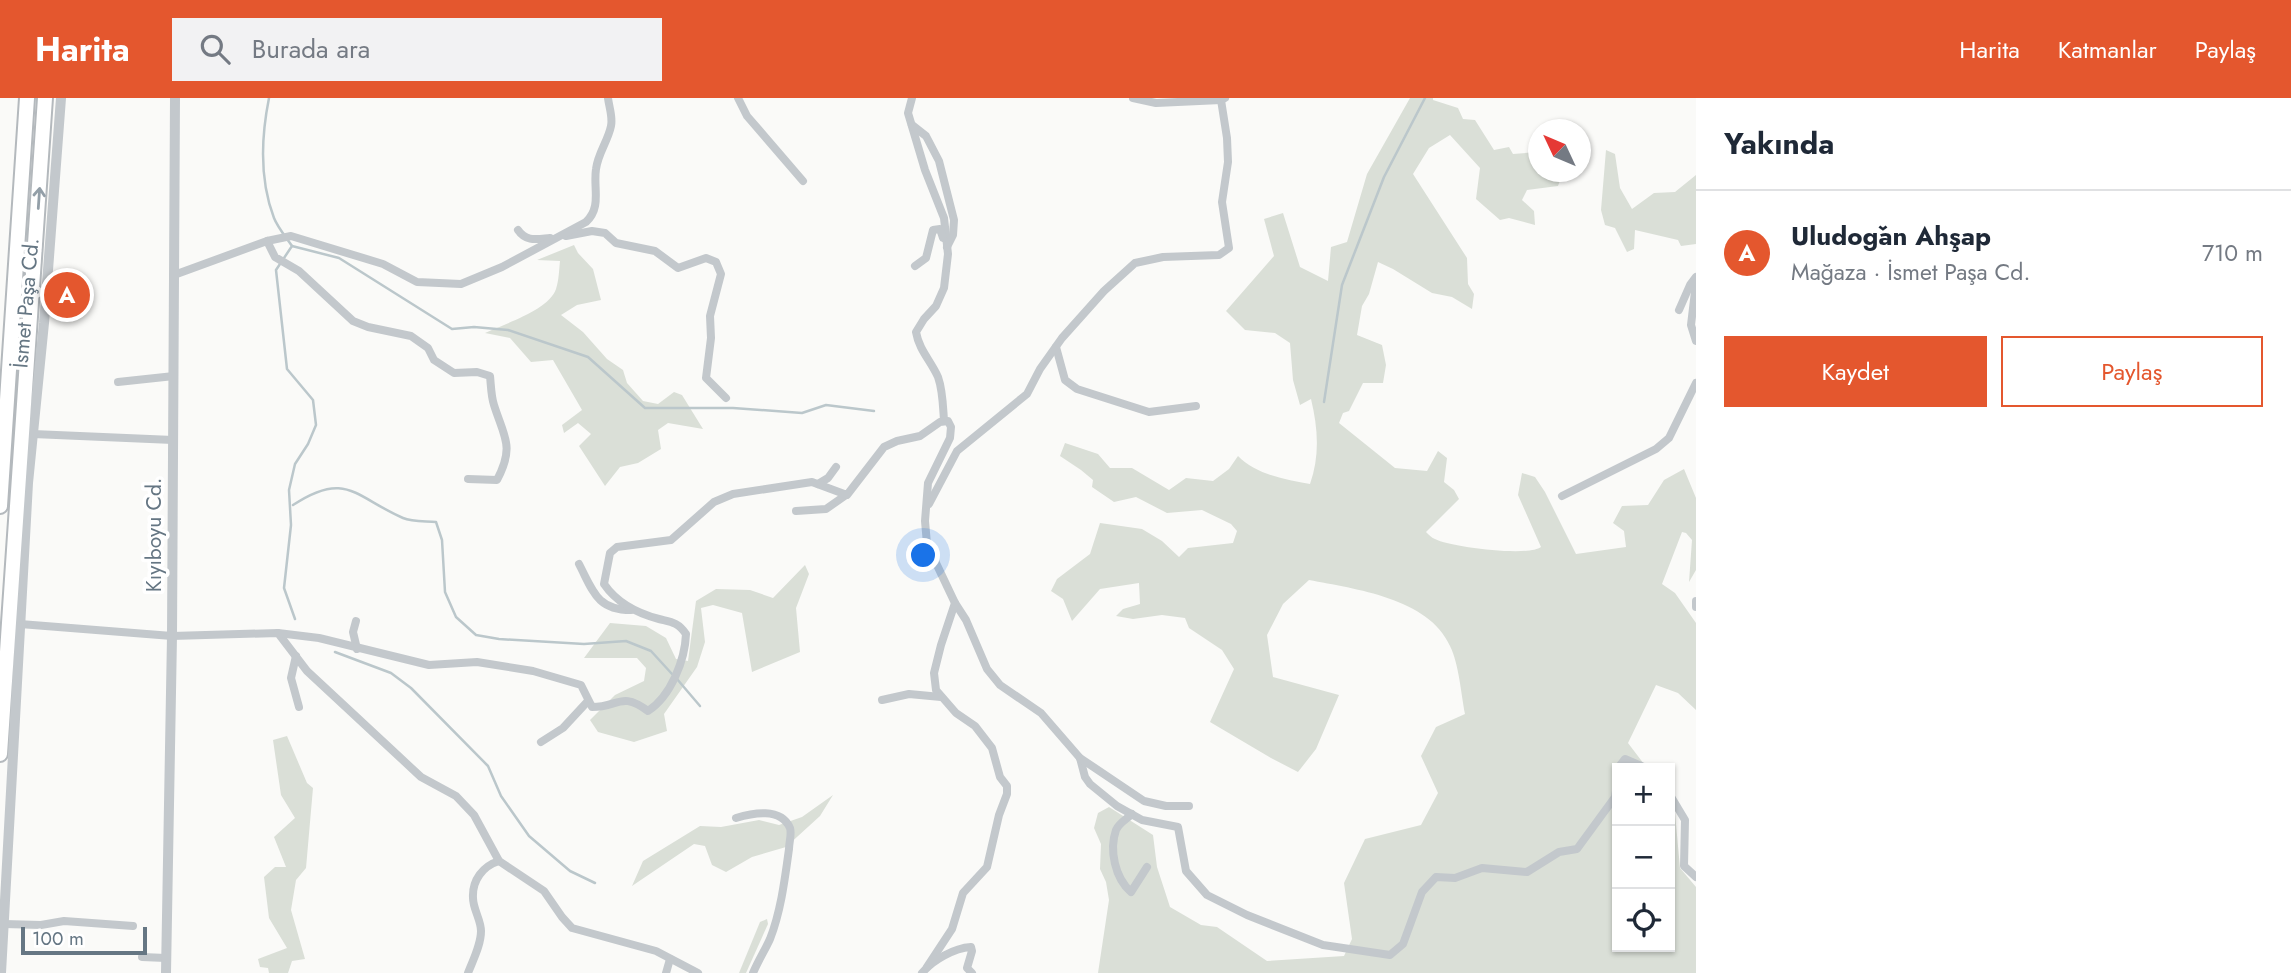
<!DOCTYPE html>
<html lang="tr">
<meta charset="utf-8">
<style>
:root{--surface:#fff;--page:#f2f2f3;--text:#1f2937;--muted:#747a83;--line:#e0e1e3;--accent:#e4572e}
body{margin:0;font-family:Jost,sans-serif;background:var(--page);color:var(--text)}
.controls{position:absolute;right:21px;bottom:21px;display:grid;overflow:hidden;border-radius:0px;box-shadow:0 2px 5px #0004}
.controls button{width:63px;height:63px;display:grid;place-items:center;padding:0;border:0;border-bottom:2px solid var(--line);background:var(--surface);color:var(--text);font:35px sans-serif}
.compass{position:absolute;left:1528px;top:21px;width:63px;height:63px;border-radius:50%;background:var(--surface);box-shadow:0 2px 5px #0004;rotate:314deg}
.scale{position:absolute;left:21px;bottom:18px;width:126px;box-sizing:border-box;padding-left:7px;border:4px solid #657683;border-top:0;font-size:19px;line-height:24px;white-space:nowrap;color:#657683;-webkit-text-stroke:5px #fff;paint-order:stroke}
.you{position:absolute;left:924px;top:458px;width:24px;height:24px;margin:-18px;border:5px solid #fff;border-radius:50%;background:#1a73e8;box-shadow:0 0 0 10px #1a73e833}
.badge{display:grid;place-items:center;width:46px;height:46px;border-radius:50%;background:var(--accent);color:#fff;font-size:23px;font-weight:700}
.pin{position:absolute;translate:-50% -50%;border:4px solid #fff;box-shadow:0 2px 7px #0006}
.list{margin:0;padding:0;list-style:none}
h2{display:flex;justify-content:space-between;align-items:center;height:91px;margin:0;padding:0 28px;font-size:30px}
h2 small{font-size:23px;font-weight:400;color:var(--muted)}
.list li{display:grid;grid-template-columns:46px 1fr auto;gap:21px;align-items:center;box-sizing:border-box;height:126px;padding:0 28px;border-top:2px solid var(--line)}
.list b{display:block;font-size:26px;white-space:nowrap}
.list p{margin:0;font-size:23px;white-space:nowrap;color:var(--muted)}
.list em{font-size:23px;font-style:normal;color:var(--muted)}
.actions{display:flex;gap:14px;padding:21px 28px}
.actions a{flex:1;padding:16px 0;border:2px solid var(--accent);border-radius:0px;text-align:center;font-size:24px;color:var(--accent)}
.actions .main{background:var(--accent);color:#fff}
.icon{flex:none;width:38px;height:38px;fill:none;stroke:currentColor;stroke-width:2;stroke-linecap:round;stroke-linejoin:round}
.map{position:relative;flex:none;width:1696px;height:875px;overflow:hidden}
header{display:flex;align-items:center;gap:42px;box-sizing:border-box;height:98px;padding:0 35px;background:var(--accent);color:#fff}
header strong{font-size:33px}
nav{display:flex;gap:38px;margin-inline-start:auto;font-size:24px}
.search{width:490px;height:63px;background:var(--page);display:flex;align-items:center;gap:18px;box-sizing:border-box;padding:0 24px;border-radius:0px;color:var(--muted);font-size:26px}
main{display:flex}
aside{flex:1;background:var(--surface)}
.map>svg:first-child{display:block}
.green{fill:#dadfd7}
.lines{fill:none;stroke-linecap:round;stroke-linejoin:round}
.stream{stroke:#bbc7cb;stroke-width:2.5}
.trunk-casing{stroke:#b4b9bd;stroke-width:18}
.minor{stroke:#c3c8cc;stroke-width:8}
.tertiary{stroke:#c3c8cc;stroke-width:10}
.trunk{stroke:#fff;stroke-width:14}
.oneway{stroke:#939fa8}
.labels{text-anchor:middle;stroke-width:7;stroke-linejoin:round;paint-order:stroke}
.street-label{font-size:21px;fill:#657683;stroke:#fff}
</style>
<header>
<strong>Harita</strong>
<div class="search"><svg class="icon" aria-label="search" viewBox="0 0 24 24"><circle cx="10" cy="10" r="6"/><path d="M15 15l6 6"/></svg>Burada ara</div>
<nav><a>Harita</a><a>Katmanlar</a><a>Paylaş</a></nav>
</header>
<main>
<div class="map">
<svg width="1696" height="875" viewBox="0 0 1696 875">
<rect width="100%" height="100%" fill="#fafaf8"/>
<g class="green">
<path d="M1410,0h23v2l25,8 5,11 12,1 19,30 15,-3 4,7 25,-2v20h25l-5,14 -31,4 -5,10 12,11 1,14 -26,-7 -9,2 -24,-21 4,-31 -30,-33 -21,13 -16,26 54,84 1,26 6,10 -2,15 -20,-12 -20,-4 -39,-24 -15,-7 -9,32 -7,12 -5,29 25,10 4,20 -3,18h-20l-14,28 -6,2 -4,10 56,45 32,3 11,-20 9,7 -3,24 10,8 5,9 -33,33c3,3 6,6 9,7 15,8 93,18 106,8l-23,-52 4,-22 13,4 10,15 31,62 50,-7 -2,-16 -11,-8 9,-17 26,-1 16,-25 20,-11 12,29v72l-7,12 3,-42 -6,-7 -4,-1 -20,52 13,9 21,30v87l-18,-17 -22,-8 -28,58 19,25h-30v179h53v-143l5,9 5,55 16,19v86h-598l11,-73 -3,-18 -6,-13 1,-25 -7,-16 4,-15 11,-6 44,28 4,32 13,40 31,18 16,2 50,34 77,-5 8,-17 -8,-56 21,-44 56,-14 17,-32 -17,-37 15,-29 29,-13c-4,-20 -6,-50 -15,-68 -21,-48 -95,-57 -141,-66l-26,24 -16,31 6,42 66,18 -23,54 -18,23 -27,-14 -61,-36 24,-53 -12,-19 -33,-22 -4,-10 -23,-3 -29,4 -17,-3 7,-7 17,-5 -1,-21 -39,6 -28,32 -9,-22 -12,-8 6,-12 33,-25 10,-31 42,6 20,12 17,16 9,-9 45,-5 4,-12 -6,-7 -29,-14 -35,3 -31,-16 -22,5 -22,-15 1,-7 -12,-10 -21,-14 5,-13 33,11 12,14h22l37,22 17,-12 27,3 16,-12 9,-13c17,18 48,24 72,28 10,-28 8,-56 1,-85l-11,6 -7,-25 -3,-37 -15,-10 -30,-3 -19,-19 48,-55 -10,-37 19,-6 17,54 28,14 3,-34 16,-5 20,-68z"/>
<path d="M1606,52l9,4 5,34 12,21 22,-16 21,-1 21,-17v69l-15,2 -3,-6 -43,-10 -1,19 -7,3 -12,-24 -10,-3 -4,-15z"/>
<path d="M574,147l4,8 15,16 8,31 -24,5 -16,10 22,17 24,27 16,11 4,13 16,18 15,3 16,-12 8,3 21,34 -35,-6 -10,7 3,19 -23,14 -18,4 -15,19 -26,-40 12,-12 -13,-11 -14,10 -2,-8 20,-15 -29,-50 -22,2 -21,-24 -25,-5c19,-9 64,-23 71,-44 3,-9 3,-19 4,-28l-23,-1z"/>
<path d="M805,467l4,9 -13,34 4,44 -48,20 -10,-59 -29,-8 -12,3 4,34 -8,25 -33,47 3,17 -33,11 -36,-10 -8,-12 25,-25 29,-14 2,-13 -9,-10h-53l26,-35 36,3 20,12 10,21 12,2 8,-60 20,-12 34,1 23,8z"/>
<path d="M287,638l20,47 6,5 -7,80 -10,12 -5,30 14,49 -13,2 -4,12h-19l-1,-5 -8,-1 -2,-8 29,-11 -18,-30 -5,-41 11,-10h11l-12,-30 21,-19 -14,-23 -8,-55z"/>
<path d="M833,697l-13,21 -34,31 -34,10 -26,15 -14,-7 -7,-19 -11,-2 -62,42 11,-25 57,-35 21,1 38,-7 20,5 23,-8z"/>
<path d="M767,821l1,5 -22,49h-7l21,-51z"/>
</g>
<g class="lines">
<g class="stream">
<path d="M269,0c-8,40 -10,81 5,120 4,10 12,19 18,28l-16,24 11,99 26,31 3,25 -8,19 -13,20 -6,26 2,35 -7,63 11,31"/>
<path d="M292,148l47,12 113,71 22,-2 34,3 80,27 57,51h88l69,5 24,-8 48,6"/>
<path d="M1324,304l18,-117 42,-108 41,-79"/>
<path d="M293,407c53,-35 62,-8 110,13 9,4 22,3 33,4l6,18 3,52 11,25 20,18 23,4 85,5 42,-3 25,10 21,23"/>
<path d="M335,554l56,21 20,15 77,78 13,30 28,40 41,35 25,12"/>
<path d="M677,581l23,27"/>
</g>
<g class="trunk-casing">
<g id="trunk">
<path d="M0,408l27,-408"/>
<path d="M0,656l45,-656"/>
</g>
</g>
<g class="minor">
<path d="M738,0l9,18 56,65"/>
<path d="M912,0l-4,15 17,57 19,48 4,36 -4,34 -8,18 -12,13 -8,13c3,18 15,29 22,45 5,14 5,30 6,44"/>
<path d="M1133,0l23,5 65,-3 4,-2"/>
<path d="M912,27l14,11 13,25 15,59 -1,15 -6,12"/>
<path d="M518,132c8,12 19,9 32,8"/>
<path d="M566,138l26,-5 13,2 11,10 39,8 23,17 28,-10 10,4 5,12 -11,42 1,22 -5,40 20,20"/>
<path d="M267,143l8,16 24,14 54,50 15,6 43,9 17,12 6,12 20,13 23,-1 13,4c1,9 1,20 4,29 10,32 21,41 3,75l-29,-1"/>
<path d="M915,168l11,-8 7,-28 7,-1 3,9"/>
<path d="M174,177l93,-34 24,-5 92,28 34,18 44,2 41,-17 84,-45c16,-15 7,-34 10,-53 2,-16 12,-28 15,-43 2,-9 -2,-19 -3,-28"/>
<path d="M1696,185l-5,42 5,16"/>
<path d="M1679,212l11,-25 6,-8"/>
<path d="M1056,249l9,33 12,9 72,23 47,-6"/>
<path d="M118,284l56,-6"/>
<path d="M33,336l140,6"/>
<path d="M818,386l10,-6 8,-11"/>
<path d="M1562,398l94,-47 13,-11 27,-55"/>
<path d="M929,406l28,-53 70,-57 13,-25 22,-31 42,-47 31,-28 28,-6 56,-2 10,-7 -7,-46 6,-40 -1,-24 -6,-38"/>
<path d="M796,413l30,-2 20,-14"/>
<path d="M579,466c14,27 18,46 52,46"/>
<path d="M1696,503v6"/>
<path d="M955,505l11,17 21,49 13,16 41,28 39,45 5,19 5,7 27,22 25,14 36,7 8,44 21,24 40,20 76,30 67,10 13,-11 19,-52 14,-15 19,1 27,-10 45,4 32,-20 18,-3 38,-52 2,-13"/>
<path d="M356,523l-3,11 4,17"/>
<path d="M20,526l152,12 106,-3 29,38 85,79 29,27 35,19 18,19 25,46 45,30 18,26 10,11 84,23 42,22"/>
<path d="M278,535l41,5 110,27 48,-3 56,9 48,14 11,22c27,0 29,-16 56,4 23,-15 37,-51 38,-77 -8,-12 -15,-12 -27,-15 -23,-6 -42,-16 -55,-35l6,-31 7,-6 54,-7 43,-38 19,-8 79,-12 35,13 37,-48 13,-6 23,-5 20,-14 8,-1 3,6 -1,11 -22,45 -3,38 2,23 28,59 -14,42 -7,28 2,17 20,23 19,13 17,22 8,29 7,9v8l-8,21 -12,52 -24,26 -11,36 -25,38"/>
<path d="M296,558l-5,22 8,29"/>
<path d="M882,602l27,-6 32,3"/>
<path d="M541,644l22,-14 25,-27"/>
<path d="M1080,660l64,43 22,5h23"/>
<path d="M1618,670l7,-9 21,9"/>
<path d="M1670,697l15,25 -1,46 12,11"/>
<path d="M1132,716c-5,5 -13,9 -16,16 -7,20 -1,48 15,62l16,-25"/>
<path d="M736,720c16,-5 45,-11 54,10 2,6 -1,14 -1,21 -4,29 -8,62 -19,90 -5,11 -12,22 -17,34"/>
<path d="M4,826l37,1 23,-4 69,5"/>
<path d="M142,859l24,1"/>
<path d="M468,875c5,-13 13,-28 13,-42 0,-11 -8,-22 -8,-33 -1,-18 10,-32 26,-37"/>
<path d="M666,875l4,-14"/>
<path d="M922,875c11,-13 32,-25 49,-26l1,4 -5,17 5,5"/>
</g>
<g class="tertiary">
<path d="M1,875l27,-490 16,-160 17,-225"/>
<path d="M166,875l6,-337 3,-538"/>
</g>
<use href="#trunk" class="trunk"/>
</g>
<defs><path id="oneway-shaft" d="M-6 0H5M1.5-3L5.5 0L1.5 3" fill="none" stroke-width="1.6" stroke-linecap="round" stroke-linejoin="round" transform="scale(1.75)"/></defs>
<use class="oneway" href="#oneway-shaft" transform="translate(39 100) rotate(-86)"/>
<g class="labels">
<g class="street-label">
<text transform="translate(26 205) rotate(-85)" y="7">İsmet Paşa Cd.</text>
<text transform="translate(154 437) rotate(-90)" y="7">Kıyıboyu Cd.</text>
</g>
</g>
</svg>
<div class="controls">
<button>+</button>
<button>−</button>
<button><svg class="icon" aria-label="locate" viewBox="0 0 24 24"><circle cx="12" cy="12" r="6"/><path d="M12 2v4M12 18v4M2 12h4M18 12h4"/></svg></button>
</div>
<svg class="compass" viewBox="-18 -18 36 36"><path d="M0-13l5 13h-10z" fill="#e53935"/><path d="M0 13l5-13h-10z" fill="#747a83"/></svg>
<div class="scale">100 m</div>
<div class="you"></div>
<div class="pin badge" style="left:67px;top:197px">A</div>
</div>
<aside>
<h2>Yakında<small></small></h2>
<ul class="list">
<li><span class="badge">A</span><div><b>Uludoǧan Ahşap</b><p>Mağaza · İsmet Paşa Cd.</p></div><em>710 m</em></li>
</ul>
<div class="actions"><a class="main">Kaydet</a><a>Paylaş</a></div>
</aside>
</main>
